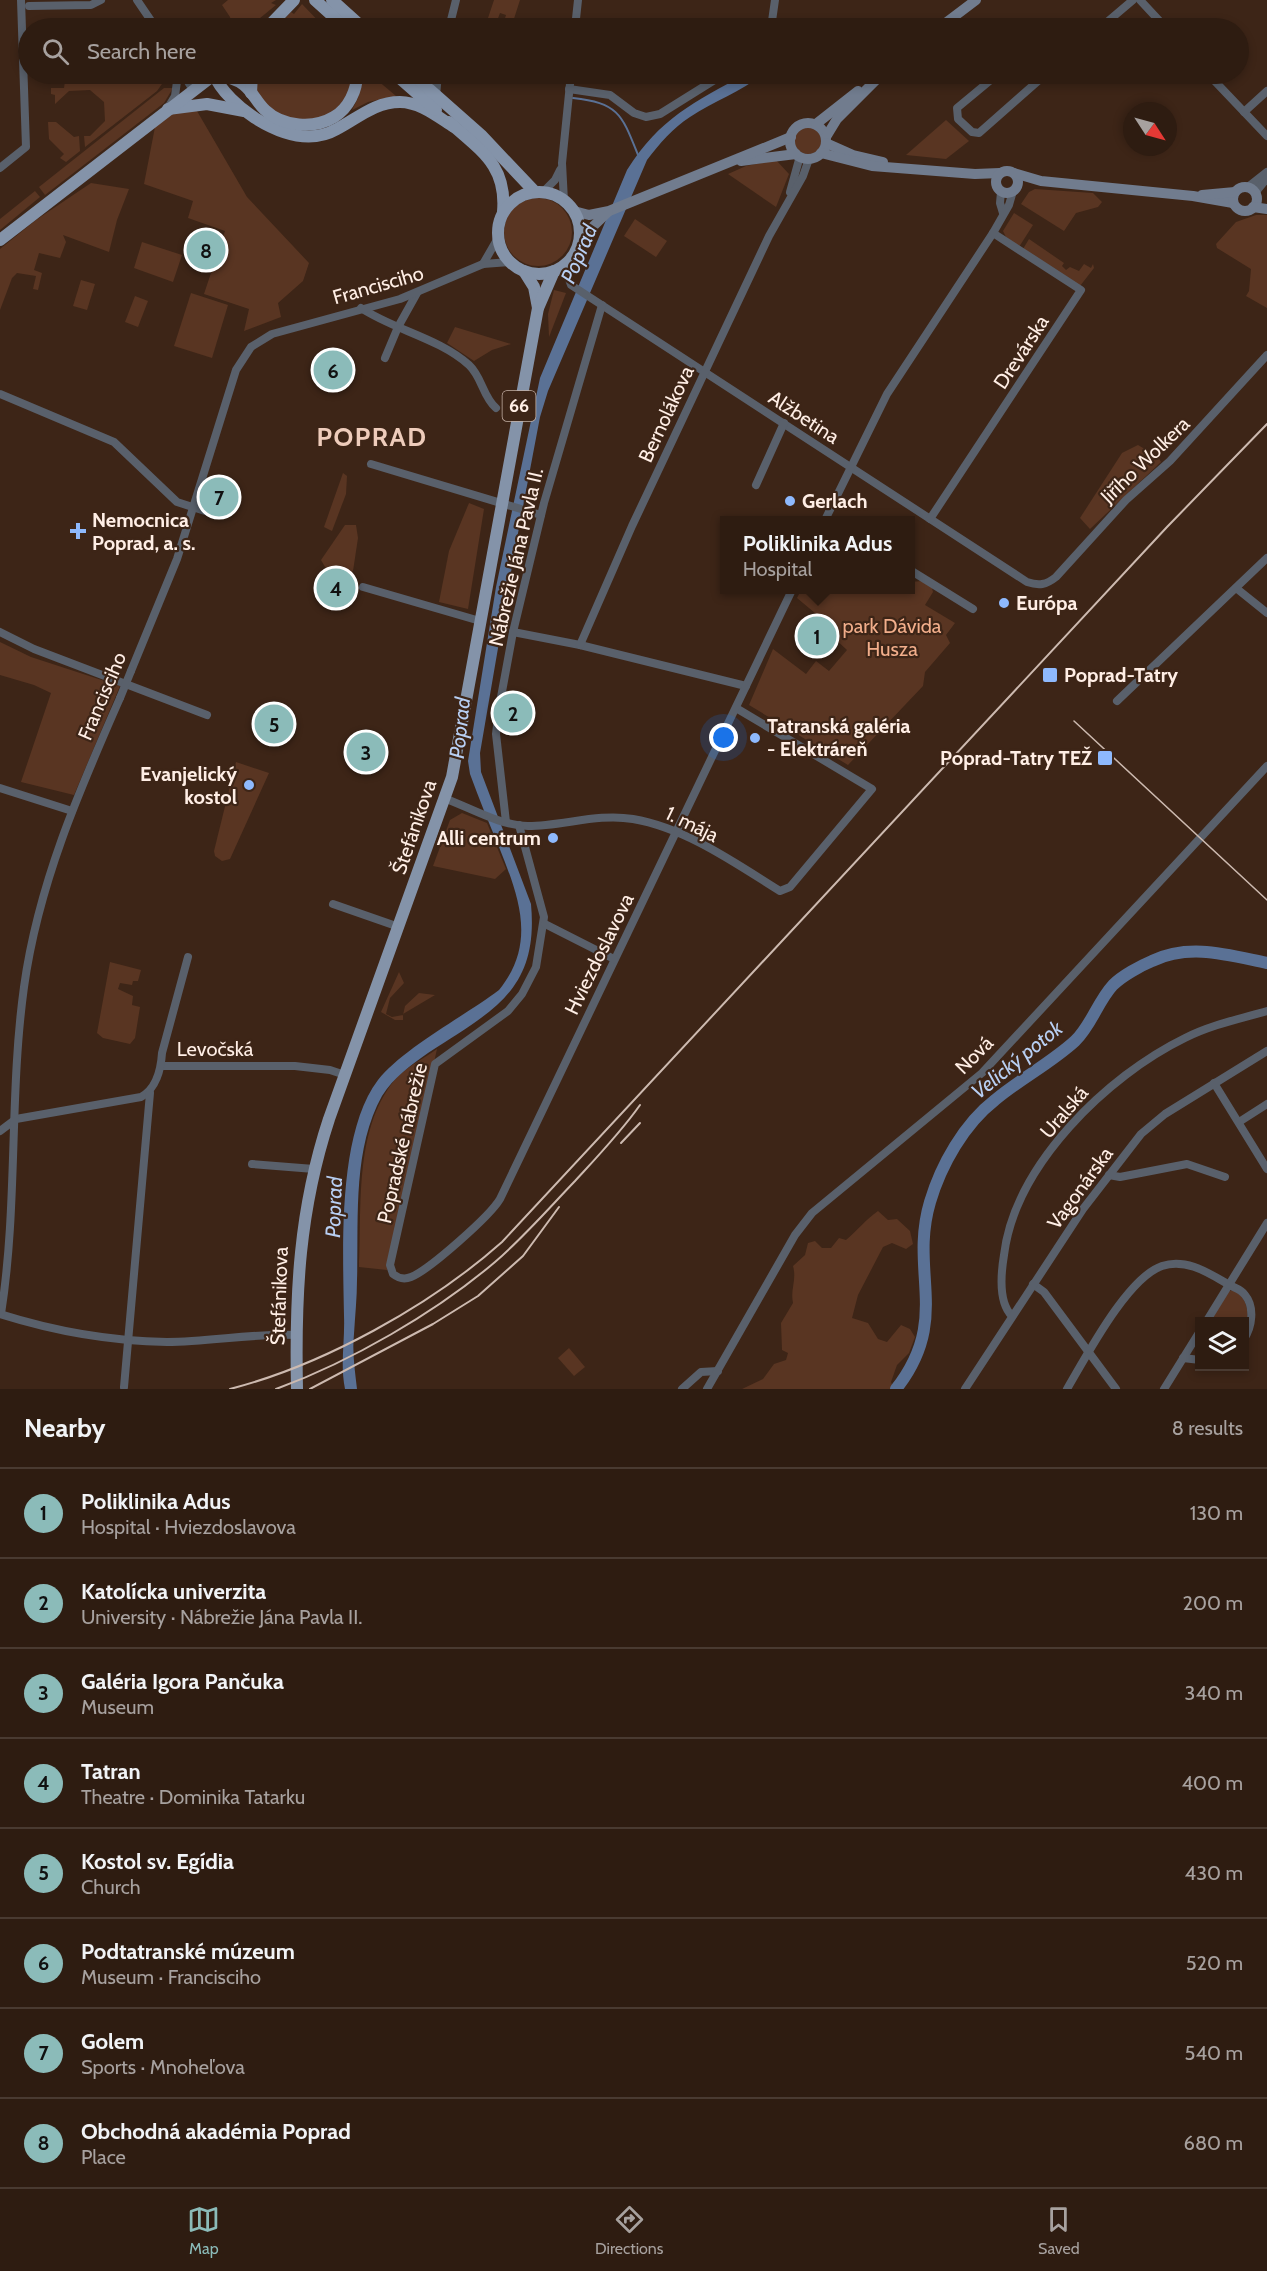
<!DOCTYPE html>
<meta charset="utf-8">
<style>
:root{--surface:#2e1c11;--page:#3a291f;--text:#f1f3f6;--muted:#a7a19f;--line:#493a31;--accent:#8bbbb9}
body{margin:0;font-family:Cabin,sans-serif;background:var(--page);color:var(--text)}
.controls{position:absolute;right:18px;bottom:18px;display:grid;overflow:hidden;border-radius:0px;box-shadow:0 3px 9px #0003}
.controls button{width:54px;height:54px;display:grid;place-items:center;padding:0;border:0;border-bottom:2px solid var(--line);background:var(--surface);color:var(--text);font:30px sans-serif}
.compass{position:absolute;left:1123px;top:102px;width:54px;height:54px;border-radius:50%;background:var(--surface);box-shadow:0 3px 9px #0003;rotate:126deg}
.you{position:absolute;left:724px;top:738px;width:21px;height:21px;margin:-15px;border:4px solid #fff;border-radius:50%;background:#1a73e8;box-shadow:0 0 0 9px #1a73e833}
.badge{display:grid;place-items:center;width:39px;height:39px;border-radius:50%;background:var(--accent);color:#111;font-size:20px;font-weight:700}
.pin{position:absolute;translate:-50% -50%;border:3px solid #fff;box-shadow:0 2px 6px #0006}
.popup{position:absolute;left:720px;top:516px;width:195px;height:78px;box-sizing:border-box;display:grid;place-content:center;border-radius:0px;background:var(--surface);filter:drop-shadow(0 2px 4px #0005);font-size:20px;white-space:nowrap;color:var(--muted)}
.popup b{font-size:22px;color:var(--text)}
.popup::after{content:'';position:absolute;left:50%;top:100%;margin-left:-12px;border:12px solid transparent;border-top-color:var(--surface)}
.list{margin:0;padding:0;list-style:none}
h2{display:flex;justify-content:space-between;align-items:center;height:78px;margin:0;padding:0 24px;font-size:26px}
h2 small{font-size:20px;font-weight:400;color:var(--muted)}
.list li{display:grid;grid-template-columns:39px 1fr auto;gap:18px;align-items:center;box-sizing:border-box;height:90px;padding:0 24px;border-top:2px solid var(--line)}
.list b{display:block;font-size:22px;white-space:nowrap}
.list p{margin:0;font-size:20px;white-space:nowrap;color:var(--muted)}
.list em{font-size:20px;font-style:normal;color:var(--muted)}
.icon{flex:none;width:33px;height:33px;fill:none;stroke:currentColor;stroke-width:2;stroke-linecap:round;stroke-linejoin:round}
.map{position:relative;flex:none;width:1267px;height:1389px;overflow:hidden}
.search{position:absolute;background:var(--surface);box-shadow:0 3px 9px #0003;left:18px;right:18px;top:18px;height:66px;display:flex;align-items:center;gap:15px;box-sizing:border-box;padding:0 21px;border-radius:33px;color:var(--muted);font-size:22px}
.sheet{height:798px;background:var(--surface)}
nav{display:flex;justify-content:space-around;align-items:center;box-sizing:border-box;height:84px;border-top:2px solid var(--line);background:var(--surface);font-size:16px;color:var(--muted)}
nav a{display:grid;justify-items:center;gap:3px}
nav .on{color:var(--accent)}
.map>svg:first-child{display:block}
.green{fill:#593522}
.water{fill:#5a7195}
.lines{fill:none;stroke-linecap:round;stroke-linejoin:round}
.stream{stroke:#5a7195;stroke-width:2}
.river{stroke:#5a7195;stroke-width:12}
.street{stroke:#59606b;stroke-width:8}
.secondary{stroke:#717c8e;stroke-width:10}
.primary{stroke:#8493a9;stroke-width:12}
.tram{stroke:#cdbab0;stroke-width:1.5}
.rail{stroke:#cdbab0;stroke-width:2}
.street-bridge{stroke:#59606b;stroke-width:8}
.poi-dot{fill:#8eb9fd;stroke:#3d2517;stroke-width:2}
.labels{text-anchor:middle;stroke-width:4.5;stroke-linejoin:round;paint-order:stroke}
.shield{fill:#3d2517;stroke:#c5b2a7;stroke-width:1.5}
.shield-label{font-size:18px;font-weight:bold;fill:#ffeee5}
.street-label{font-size:20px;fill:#ffeee5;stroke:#3d2517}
.poi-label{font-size:20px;font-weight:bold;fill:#ffeee5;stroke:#3d2517;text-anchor:start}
.park-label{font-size:20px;fill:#f2ae8b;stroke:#3d2517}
.water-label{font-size:21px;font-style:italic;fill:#b8cff3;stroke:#3d2517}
.district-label{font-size:26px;font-weight:bold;letter-spacing:1.5px;fill:#ecb;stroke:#3d2517}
</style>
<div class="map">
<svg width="1267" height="1389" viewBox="0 0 1267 1389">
<rect width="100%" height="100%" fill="#3d2517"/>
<g class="green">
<path d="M228,0h48l-5,3 5,2 -28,23h-15l-3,-11 -8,-12z"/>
<path d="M494,0h26l-9,28h-9l4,-13 -6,-2 -3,8 -9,-3z"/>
<path d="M302,4l23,24h-49l15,-16 3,2z"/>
<path d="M161,74h8l-12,17 -72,56 -1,-11h6l15,-15 -1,-19 -14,-12 -21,1 -14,13v-9l-4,-1v-6h13l1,-7 65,-1z"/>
<path d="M254,74h99c-2,13 -7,28 -18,37 -19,17 -65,9 -76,-14 -4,-7 -4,-16 -5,-23z"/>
<path d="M363,74h7l26,22 -28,6 -16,8 6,-12z"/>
<path d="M164,88h9l-9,15 -119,92 -6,-8z"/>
<path d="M197,111l50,86 62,66 -6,18 -25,22 3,14 -37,14 5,-22 -45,-15 21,-63 -37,-13 5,-17 -49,-17 11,-57 17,-15z"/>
<path d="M946,120l23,21 -23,18 -40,-4z"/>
<path d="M48,122h8l18,15 5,-1 1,15 -14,11 -6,-4 4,-4 -15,-15z"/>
<circle cx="808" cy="140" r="14"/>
<path d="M776,160l13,14 -13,33 -48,-33 18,-8z"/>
<path d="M91,183l38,6 -12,31 -8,32 -46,-17 3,7 -6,16 -21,-5 -5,17 8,3 -4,17 -5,-1 3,-13 -19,-3 -5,5 -12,32v-61l36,-29z"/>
<path d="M1035,189l58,4 9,9 -4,5 -22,6 -12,18 -43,-27 8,-12z"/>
<path d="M35,191l5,6 -40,33v-11z"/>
<circle cx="538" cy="232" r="34"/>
<path d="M1014,213l19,12 -14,22 -13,-10 -3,-6z"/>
<path d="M1256,215h11v93l-21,-12 3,-5 2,-22 -34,-21 -1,-4 20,-22z"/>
<path d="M635,219l32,22 -11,16 -32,-21z"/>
<path d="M1029,239l35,24 -2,3 4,4 4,-3 9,4 5,-7 7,4 2,-4 1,4 -14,18 -57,-37z"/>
<path d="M142,242l40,13 -9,27 -39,-14z"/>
<path d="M81,280l14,4 -8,26 -14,-4z"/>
<path d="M554,290l12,3 -17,44 -1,-23z"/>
<path d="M191,293l37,12 -16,53 -38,-12z"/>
<path d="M135,296l13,5 -10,26 -13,-5z"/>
<path d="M455,327l56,17 -19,6 -18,11 -27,-18z"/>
<path d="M1138,445l20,12 3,5 -71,67 -10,-11 42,-65z"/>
<path d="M343,473l4,3 -1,18 -14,37 -8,-4z"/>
<path d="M469,503l15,6 -16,100 -29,-7 10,-51z"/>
<path d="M345,525h11l2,13 -5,33 -10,7 -15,-6 -7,-12z"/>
<path d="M922,581l10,7 1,4 -8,13 30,18 -9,12 4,8 -25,29 -2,14 -75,79 -99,-60 24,-56 33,25 10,-13 13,10 18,-21 -12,-11 4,-6 -42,-35 4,-8h109v-8z"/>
<path d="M0,642l31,15 89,29 -46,109 -53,-13 30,-89 -17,-8 -34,-10z"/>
<path d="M236,762l33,11 -39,86 -8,2 -7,-5 -1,-5z"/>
<path d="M462,813l25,10 19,46 -11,10 -62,-13 17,-46z"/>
<path d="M110,962l31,8 -3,11h-5l-1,4 -12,-2 -2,6 15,7 -1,9 8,2 -5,31 -5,6 -27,-6 -6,-5z"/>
<path d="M399,972l5,11 -14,15 -4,16 6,3 11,-2 2,-9 14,-13 16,2 -32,19v6h-8l-14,-8z"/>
<path d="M437,1049l-50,221 -28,-3c3,-59 -5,-135 34,-185 11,-14 30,-23 44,-33z"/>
<path d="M878,1211l10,9 9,-1 13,12 3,13 -7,5 -14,-6 -9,4 -25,48 -6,23 16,5 10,16 9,3 14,-17 9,4 5,8 -6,16 -12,12 -6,17 3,7h-152l21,-10 11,-15 12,-4 2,-7 -6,-3 -1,-27 12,-20c-3,-14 4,-23 0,-37l12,-11 3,-12 7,-2 7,7h9l8,-10 7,2c12,-10 19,-20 32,-29z"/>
<path d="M1235,1290c15,12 14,26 10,43l-1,-11h-34l19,-31z"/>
<path d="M569,1348l16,19 -11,9 -16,-18z"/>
</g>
<path class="water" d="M746,74h17c-22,18 -49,27 -73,43 -17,11 -30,26 -43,43l-99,231 -8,26 -25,132 -35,204 1,19 50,132c8,87 -39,107 -103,149 -18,13 -34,24 -46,43 -30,54 -23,124 -25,184 0,18 -2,36 -3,54 -2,19 1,37 3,55h-12c-5,-25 0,-47 -1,-73 -1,-66 -7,-182 34,-236 24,-31 88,-65 121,-90 38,-47 20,-93 0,-143 -10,-24 -20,-48 -29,-73l-2,-13 28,-174 44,-209 87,-208c33,-52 67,-68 119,-96z"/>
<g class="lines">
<path class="stream" d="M573,98c46,5 49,17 65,57"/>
<path class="river" d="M896,1389c55,-70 13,-116 34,-187 11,-37 34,-78 65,-102 25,-21 56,-37 80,-59 16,-15 23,-40 38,-56 9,-9 27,-19 39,-24 38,-18 76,-6 115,2"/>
<g class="street">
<path d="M137,0l19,28"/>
<path d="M1140,0l26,28"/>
<path d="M29,6l62,-1 10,-5"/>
<path d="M449,28l7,-28"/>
<path d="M575,28l3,-28"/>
<path d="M771,28l4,-28"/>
<path d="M1054,28l14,-3 24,3"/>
<path d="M1100,28l33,-28"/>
<path d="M183,74l10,16"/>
<path d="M998,74l-41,34 1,11 14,13 7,1 67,-59"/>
<path d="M1208,74l59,62"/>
<path d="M569,89l41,6 24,18 12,4 14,-3 64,-40"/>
<path d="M436,96l2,-22"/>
<path d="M169,106l6,-10 3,-22"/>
<path d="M1244,112l23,-21"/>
<path d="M0,168l26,-21 -5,-147"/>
<path d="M1248,187l19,-15"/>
<path d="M543,192l12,-12 5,-10"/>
<path d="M790,192l10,-36"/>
<path d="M1001,192l-1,11 3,10"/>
<path d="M1255,193l12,-15"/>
<path d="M564,201l-2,-38 9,-89"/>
<path d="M569,261l-2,13 4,11 456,297c12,4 19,3 29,-5l70,-77 44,-39 97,-106"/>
<path d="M483,264l15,-26"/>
<path d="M361,308c33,22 78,30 108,57 13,12 14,32 27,43"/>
<path d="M385,358l13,-31 19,-34"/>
<path d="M0,394l114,48 63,60 28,9"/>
<path d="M371,464l170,51"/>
<path d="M756,485l28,-62"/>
<path d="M930,519l151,-229 -88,-57"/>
<path d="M825,520l62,-126 106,-161 16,-28 4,-14"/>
<path d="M910,570l63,39"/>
<path d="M363,587l117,34"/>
<path d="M1236,588l31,25"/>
<path d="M0,632l34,17 173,66"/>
<path d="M513,632l67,13 166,41"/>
<path d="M580,645l52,-119 137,-290 34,-60 6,-17"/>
<path d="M131,671l46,-112 59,-189 15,-23 21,-13 128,-35 83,-35 27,-2"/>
<path d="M1117,701l150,-143"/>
<path d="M0,788l72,23"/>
<path d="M446,799c25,9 55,27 82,27 35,0 70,-13 105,-7 53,9 102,44 147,72l10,-4 82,-98 -136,-81"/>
<path d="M506,822l-10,-88 3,-26 14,-76 31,-129 58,-198"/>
<path d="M519,825l25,92 -8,50 -14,27 -14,17 -73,53 -45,201 3,9c5,4 11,6 18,3 18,-7 79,-61 89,-78l292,-609"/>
<path d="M333,904l66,23"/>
<path d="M545,924l69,35"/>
<path d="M161,1066h134l35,4 15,5"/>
<path d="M1214,1083l53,86"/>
<path d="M1239,1122l28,-18"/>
<path d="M0,1131l16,-12 125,-22c15,-8 20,-28 21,-44l26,-96"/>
<path d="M252,1164l62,5"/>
<path d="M1109,1175l11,2 67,-13 38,13"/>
<path d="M1033,1284l11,8 72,97"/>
<path d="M0,1314c54,17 111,27 167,28 44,0 86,-9 129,-7"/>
<path d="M1,1314c17,-108 8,-219 23,-327 14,-102 55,-196 96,-289"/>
<path d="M1012,1316c-14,-14 -11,-43 -8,-61 11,-90 103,-179 181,-217 26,-13 54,-19 82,-27"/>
<path d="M1206,1322l61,-99"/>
<path d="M1183,1358l17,2"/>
<path d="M124,1387l26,-294"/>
<path d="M682,1389l19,-17 17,-1"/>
<path d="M707,1389l88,-154 17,-22 170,-140 285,-307"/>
<path d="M965,1389l118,-180 58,-75 24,-20 102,-63"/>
<path d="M1067,1389c19,-32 60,-111 95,-123 23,-8 45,6 64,17 7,5 14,5 19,12 10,12 7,32 -1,44"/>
<path d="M1164,1389l36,-58"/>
</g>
<g class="secondary">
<path d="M939,28l37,-28"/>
<circle cx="808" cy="141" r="18"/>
<path d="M816,124l42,-33"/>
<path d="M826,137l11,-18 45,-45"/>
<path d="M826,143l27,12 30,7"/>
<path d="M821,153l51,13 103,8 25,-1"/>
<path d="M741,161l55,-7"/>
<circle cx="1007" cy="182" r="11"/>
<path d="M1014,173l27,8 152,15 40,7"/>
<circle cx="1245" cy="199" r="12"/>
<path d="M1202,195l33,-3"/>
<path d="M1253,207l14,2"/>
<path d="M574,211l15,4 20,-4 182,-74"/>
<path d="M580,239l28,-27"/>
</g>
<g class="primary">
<path d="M315,0l31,28"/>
<path d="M332,0l31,28"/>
<path d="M267,28l27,-28"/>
<path d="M214,74c6,17 26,34 41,44 24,15 54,27 82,11 21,-11 38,-27 63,-27 20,0 38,15 54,25"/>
<path d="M214,74c10,2 22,4 30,11 9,7 13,18 21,25 18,17 49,19 69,7 15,-9 23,-27 23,-43"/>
<path d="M395,74l41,36"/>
<path d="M412,74l69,61 54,57"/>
<path d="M251,93l1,-19"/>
<path d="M168,109l39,-5 37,7"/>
<path d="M449,122c32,29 58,43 54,90"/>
<circle cx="539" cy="233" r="41"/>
<path d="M0,240l215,-166"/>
<path d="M524,271l10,16 4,21"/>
<path d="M297,1389c-2,-95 2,-179 32,-270l123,-342 86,-469 16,-37"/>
</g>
<path class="tram" d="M1074,721l193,179"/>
<g class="rail">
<path d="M621,1143l19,-20"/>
<path d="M230,1389c93,-24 200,-83 272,-147l665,-715 100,-103"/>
<path d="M276,1389c74,-27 159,-76 219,-127 29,-25 54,-54 80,-81 23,-25 46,-49 65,-76"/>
<path d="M310,1389l123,-65 45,-28 45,-40 36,-49"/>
</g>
<path class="street-bridge" d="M120,698l11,-27"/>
</g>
<g class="poi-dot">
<circle cx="790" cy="501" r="6"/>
<path d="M75 522h6v6h6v6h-6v6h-6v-6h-6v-6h6z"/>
<circle cx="1004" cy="603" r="6"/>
<rect x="1042" y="667" width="16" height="16" rx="3"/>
<circle cx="755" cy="738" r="6"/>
<rect x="1097" y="750" width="16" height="16" rx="3"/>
<circle cx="249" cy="785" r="6"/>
<circle cx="553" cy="838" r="6"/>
</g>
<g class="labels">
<rect class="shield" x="502.5" y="391" width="33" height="30" rx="4.5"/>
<g class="shield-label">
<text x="519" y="412">66</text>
</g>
<g class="street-label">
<text transform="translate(378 285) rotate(-16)" y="7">Francisciho</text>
<text transform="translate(1021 352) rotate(-57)" y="7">Drevárska</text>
<text transform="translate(666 414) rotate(-65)" y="7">Bernolákova</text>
<text transform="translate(804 417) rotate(33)" y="7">Alžbetina</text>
<text transform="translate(1145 460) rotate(-44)" y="7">Jiřího Wolkera</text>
<text transform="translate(516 557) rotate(-77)" y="7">Nábrežie Jána Pavla II.</text>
<text transform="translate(102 696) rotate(-67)" y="7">Francisciho</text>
<text transform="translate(692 824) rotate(26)" y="7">1. mája</text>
<text transform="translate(414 827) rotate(-71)" y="7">Štefánikova</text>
<text transform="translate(599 954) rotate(-64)" y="7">Hviezdoslavova</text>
<text x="215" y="1056">Levočská</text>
<text transform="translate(974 1055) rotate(-45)" y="7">Nová</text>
<text transform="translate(1064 1112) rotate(-49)" y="7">Uralská</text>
<text transform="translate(402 1143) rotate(-77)" y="7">Popradské nábrežie</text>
<text transform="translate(1080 1188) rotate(-54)" y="7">Vagonárska</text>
<text transform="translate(279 1296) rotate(-88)" y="7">Štefánikova</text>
</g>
<g class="poi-label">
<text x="802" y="508">Gerlach</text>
<text x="92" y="527">Nemocnica<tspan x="92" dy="23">Poprad, a. s.</tspan></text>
<text x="1016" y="610">Európa</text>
<text x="1064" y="682">Poprad-Tatry</text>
<text x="767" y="733">Tatranská galéria<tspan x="767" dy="23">- Elektráreň</tspan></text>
<text x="1092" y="765" text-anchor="end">Poprad-Tatry TEŽ</text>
<text x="237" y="781" text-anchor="end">Evanjelický<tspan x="237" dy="23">kostol</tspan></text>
<text x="541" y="845" text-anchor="end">Alli centrum</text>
</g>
<g class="park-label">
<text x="892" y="633">park Dávida<tspan x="892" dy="23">Husza</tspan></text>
</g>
<g class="water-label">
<text transform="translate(579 254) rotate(-67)" y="7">Poprad</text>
<text transform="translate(460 728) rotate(-84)" y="7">Poprad</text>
<text transform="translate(1017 1060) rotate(-39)" y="7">Velický potok</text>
<text transform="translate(334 1207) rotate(-88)" y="7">Poprad</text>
</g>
<g class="district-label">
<text x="372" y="446">POPRAD</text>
</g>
</g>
</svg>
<div class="controls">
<button><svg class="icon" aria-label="layers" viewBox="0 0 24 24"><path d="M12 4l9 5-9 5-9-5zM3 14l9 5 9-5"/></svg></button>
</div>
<svg class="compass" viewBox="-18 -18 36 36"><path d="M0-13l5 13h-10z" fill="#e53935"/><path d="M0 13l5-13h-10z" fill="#a7a19f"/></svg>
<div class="you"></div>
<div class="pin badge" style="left:817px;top:636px">1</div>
<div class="popup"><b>Poliklinika Adus</b>Hospital</div>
<div class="pin badge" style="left:513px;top:713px">2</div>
<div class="pin badge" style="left:366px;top:752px">3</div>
<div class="pin badge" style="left:336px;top:588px">4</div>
<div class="pin badge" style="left:274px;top:724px">5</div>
<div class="pin badge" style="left:333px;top:370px">6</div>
<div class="pin badge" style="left:219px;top:497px">7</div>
<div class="pin badge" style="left:206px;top:250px">8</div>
<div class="search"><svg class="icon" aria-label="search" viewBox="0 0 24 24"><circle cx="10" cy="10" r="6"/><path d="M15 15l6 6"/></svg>Search here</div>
</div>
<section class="sheet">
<h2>Nearby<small>8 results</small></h2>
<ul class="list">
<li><span class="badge">1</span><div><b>Poliklinika Adus</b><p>Hospital · Hviezdoslavova</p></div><em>130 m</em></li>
<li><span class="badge">2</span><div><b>Katolícka univerzita</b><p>University · Nábrežie Jána Pavla II.</p></div><em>200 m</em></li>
<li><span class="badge">3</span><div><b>Galéria Igora Pančuka</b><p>Museum</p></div><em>340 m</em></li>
<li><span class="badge">4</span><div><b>Tatran</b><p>Theatre · Dominika Tatarku</p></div><em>400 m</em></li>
<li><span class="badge">5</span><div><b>Kostol sv. Egídia</b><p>Church</p></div><em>430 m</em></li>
<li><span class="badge">6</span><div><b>Podtatranské múzeum</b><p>Museum · Francisciho</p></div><em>520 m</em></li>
<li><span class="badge">7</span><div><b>Golem</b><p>Sports · Mnoheľova</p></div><em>540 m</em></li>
<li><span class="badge">8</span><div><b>Obchodná akadémia Poprad</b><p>Place</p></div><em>680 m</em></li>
</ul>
</section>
<nav>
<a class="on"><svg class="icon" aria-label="map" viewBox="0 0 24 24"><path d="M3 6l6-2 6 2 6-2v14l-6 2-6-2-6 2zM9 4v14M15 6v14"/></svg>Map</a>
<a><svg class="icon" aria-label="directions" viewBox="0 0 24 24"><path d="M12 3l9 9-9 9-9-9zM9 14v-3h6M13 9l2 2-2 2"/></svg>Directions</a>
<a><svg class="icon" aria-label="saved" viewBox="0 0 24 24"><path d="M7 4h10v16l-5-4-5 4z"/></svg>Saved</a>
</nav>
